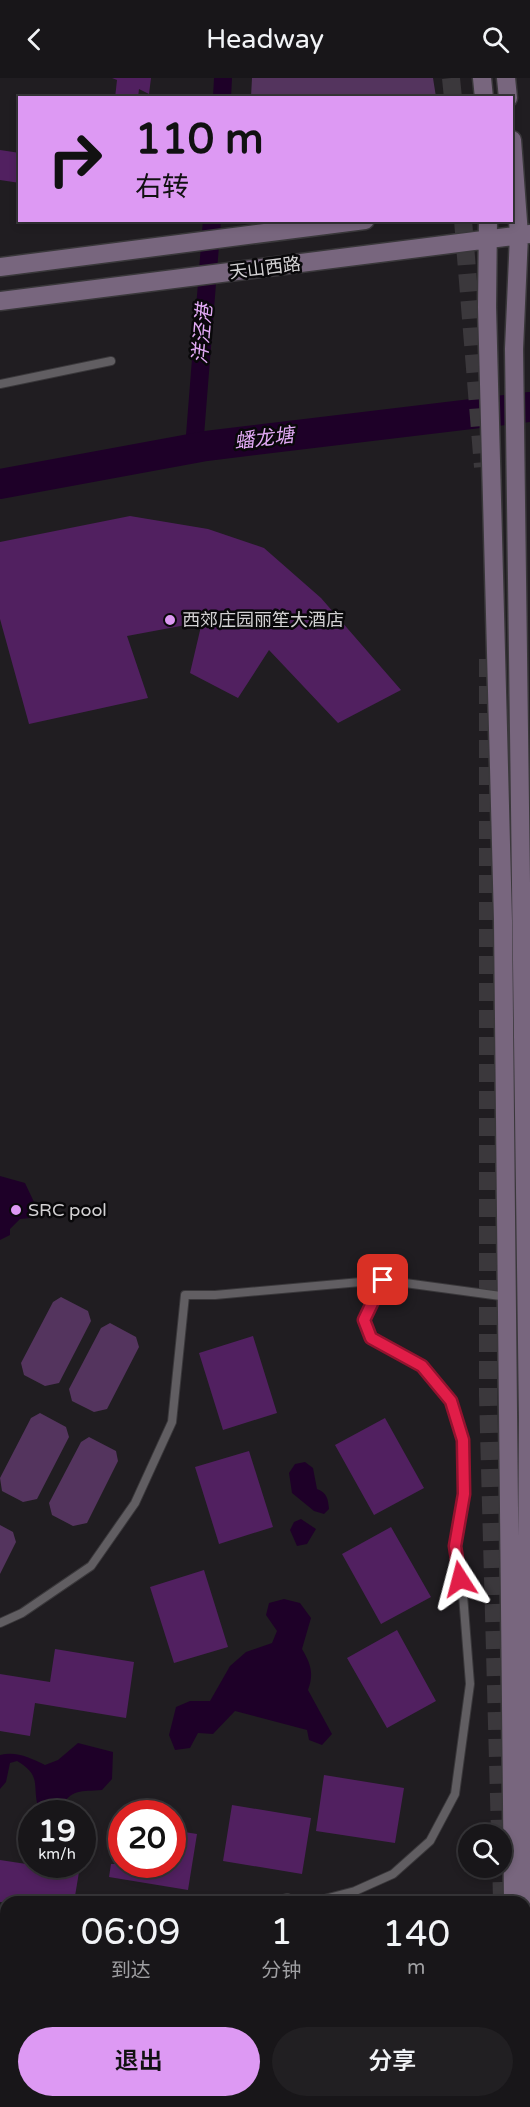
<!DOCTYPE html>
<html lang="zh">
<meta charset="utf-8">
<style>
:root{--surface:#181619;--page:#211f22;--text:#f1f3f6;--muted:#9f9fa2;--line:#363538;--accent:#dd99f3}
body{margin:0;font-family:"Varela Round","Noto Sans SC",sans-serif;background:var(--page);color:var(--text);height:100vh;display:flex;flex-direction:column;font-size:22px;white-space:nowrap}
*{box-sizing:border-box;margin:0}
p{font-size:20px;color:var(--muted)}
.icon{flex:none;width:33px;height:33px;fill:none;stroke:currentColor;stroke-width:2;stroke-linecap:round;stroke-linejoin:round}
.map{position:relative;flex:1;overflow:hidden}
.panel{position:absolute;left:0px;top:1818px;width:531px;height:212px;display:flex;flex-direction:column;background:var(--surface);border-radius:18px 18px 0 0;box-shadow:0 3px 9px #0003,0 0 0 2px var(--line)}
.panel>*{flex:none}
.guide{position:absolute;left:18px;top:18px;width:495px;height:126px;border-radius:0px;box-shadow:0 3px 9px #0003,0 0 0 2px var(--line);background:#dd99f3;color:#111;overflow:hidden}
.tools{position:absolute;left:458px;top:1746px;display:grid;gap:12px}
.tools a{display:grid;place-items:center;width:54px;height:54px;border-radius:50%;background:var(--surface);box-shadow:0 3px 9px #0003,0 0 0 2px var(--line);font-size:30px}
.speed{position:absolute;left:18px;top:1722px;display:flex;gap:12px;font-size:30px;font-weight:700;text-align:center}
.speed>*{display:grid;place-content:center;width:78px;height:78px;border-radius:50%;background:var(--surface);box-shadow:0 3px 9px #0003,0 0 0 2px var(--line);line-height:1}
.speed small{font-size:15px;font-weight:400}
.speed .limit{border:9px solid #d22;background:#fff;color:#111}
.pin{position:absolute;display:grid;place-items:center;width:51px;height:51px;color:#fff;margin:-26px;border-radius:12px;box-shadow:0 3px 9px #0006}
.me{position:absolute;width:66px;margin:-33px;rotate:351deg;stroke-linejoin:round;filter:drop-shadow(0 0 4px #0008)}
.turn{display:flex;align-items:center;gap:21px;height:126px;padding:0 18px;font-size:27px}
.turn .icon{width:78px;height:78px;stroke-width:2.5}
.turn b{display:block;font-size:42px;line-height:51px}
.eta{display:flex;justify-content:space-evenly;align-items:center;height:102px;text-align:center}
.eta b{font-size:36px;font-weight:600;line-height:42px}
.action{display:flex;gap:12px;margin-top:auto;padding:12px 18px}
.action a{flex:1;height:69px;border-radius:36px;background:var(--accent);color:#111;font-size:24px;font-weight:600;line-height:69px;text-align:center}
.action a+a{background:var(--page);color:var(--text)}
header{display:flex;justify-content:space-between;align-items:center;height:78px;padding:0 18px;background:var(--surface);font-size:27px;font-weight:600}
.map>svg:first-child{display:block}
.green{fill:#54345e}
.water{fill:#1e0028}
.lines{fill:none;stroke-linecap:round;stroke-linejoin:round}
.canal{stroke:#1e0028;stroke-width:18}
.river{stroke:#1e0028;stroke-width:30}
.building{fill:#512060}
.primary-tunnel{stroke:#3b383c;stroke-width:18;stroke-dasharray:18 9;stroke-linecap:butt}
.lane-casing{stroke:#3a383b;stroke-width:10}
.secondary-casing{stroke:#3a383b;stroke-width:21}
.lane{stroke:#615e62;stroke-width:8}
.secondary{stroke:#78667e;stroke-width:18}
.route-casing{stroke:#92132f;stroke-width:15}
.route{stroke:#e11d48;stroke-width:10}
.poi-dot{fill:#dd99f3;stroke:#09080a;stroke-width:2}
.labels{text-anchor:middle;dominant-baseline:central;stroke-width:5;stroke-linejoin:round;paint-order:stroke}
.street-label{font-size:18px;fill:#d3d1d3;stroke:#09080a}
.poi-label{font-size:18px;fill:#d3d1d3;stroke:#09080a;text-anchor:start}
.water-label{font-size:20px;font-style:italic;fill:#e2aaf5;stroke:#09080a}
</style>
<header><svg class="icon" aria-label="back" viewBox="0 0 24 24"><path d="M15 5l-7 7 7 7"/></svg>Headway<svg class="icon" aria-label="search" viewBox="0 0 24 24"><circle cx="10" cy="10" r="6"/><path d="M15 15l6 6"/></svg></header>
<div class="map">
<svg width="530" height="2029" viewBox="0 0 530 2029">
<rect width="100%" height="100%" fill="#201d21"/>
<path class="green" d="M252,0H433L436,19H251Z
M61,1219L88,1233L91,1243L59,1305L45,1308L24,1297L21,1285L53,1224Z
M110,1245L136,1259L139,1269L107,1331L94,1334L72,1323L69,1311L101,1250Z
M40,1335L66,1349L69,1359L37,1421L23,1424L2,1413L0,1400L31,1340Z
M89,1359L116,1373L118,1383L87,1445L73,1448L52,1437L49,1425L81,1364Z
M0,1447L13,1454L16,1464L0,1496Z"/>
<path class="water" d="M0,1098L25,1105L34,1124L31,1140L20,1141L10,1151V1157L0,1162Z
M305,1384L313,1390L317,1411C327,1415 328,1420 329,1431L324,1436L314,1433L292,1415L289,1395L295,1386Z
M301,1441L316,1451L307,1466L297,1468L290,1452L294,1444Z
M284,1521L300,1525L311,1540L302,1571C311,1586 314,1596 308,1612L332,1656L322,1667L309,1662L307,1652L235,1633L213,1656L198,1655L190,1670L175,1672L169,1657L176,1629L190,1623H210L230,1588L246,1574L272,1565L277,1553L266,1537L269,1525Z
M78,1665L113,1674L112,1701L102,1712C80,1714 73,1710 60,1730L38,1729C32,1706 42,1698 17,1683L10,1685L6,1704L0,1711V1677C17,1673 30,1680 45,1687L58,1682Z"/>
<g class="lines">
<path class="canal" d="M222,20L223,0
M194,370L212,142"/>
<path class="river" d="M0,406L206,368L530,329"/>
</g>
<path class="building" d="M112,0H151L149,16L139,11L138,20H115L117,2Z
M0,72L20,75V105L0,102Z
M130,438L208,451L264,470L321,520L401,612L338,645L269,572L238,620L190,595L202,544L127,558L148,620L29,646L0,541V464Z
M253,1258L277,1335L223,1352L199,1275Z
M385,1340L424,1410L374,1437L335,1367Z
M249,1373L273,1449L219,1466L195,1389Z
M391,1449L431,1519L381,1546L342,1476Z
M204,1492L228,1569L174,1585L150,1509Z
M397,1552L436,1623L387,1650L347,1580Z
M55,1571L134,1584L126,1640L35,1625L30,1658L0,1653V1596L50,1604Z
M324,1697L404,1710L395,1765L316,1753Z
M232,1727L311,1740L302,1796L223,1783Z
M172,1752L197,1756L188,1812L109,1799L111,1786H172Z
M0,1782L79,1794L74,1824H0Z"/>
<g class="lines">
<path class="primary-tunnel" d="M451,0L453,20
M463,142L483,389
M488,581V1317L500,1756
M501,1777L502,1824
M505,2024V2029"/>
<g class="lane-casing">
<path id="lane" d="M0,306L111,283
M0,1545L22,1535L91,1488L135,1425L172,1344L185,1217H215L383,1202L508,1219
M271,1824L287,1820L297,1824
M313,1824L355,1813L393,1796L430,1763L455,1716L470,1606L463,1517L455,1468L464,1416L463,1362L451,1323L422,1288L371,1260L364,1242L383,1202
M0,1889L6,1888"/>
</g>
<g class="secondary-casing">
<path id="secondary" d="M482,0L484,20
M506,0L508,20
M512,62L519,157L514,271L528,1340L525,1824
M488,142L487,229L503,843L513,1824
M0,189L365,142
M0,223L530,156
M525,1839L530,1926
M0,1964L6,1963
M516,2024V2029"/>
</g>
<use href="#lane" class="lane"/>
<use href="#secondary" class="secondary"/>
</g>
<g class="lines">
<g class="route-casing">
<path id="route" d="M383,1202L364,1242L371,1260L422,1288L451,1323L463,1362L464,1416L455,1468L460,1501"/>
</g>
<use href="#route" class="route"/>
</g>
<g class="poi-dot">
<circle cx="170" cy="542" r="6"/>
<circle cx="16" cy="1132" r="6"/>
</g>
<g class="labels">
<g class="street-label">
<text transform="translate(265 190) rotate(-7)">天山西路</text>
</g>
<g class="poi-label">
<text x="182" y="542">西郊庄园丽笙大酒店</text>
<text x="28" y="1132">SRC pool</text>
</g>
<g class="water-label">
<text transform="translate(203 256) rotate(-85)">洋泾港</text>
<text transform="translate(264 361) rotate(-7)">蟠龙塘</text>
</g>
</g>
</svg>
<div class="tools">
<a><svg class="icon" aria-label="search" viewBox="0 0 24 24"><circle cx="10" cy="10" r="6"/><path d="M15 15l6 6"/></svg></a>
</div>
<div class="speed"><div>19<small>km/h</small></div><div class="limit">20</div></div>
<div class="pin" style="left:383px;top:1202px;background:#d93025"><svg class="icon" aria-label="arrive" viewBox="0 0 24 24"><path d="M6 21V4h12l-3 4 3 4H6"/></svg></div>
<svg class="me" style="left:460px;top:1501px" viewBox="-20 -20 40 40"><path d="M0-17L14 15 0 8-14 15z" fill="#e11d48" stroke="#fff" stroke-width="4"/></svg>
<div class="guide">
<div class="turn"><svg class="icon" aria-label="right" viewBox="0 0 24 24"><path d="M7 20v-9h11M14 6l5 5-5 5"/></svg><div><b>110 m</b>右转</div></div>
</div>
<section class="panel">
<div class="eta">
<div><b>06:09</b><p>到达</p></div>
<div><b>1</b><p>分钟</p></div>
<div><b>140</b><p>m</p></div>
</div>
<div class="action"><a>退出</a><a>分享</a></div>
</section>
</div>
